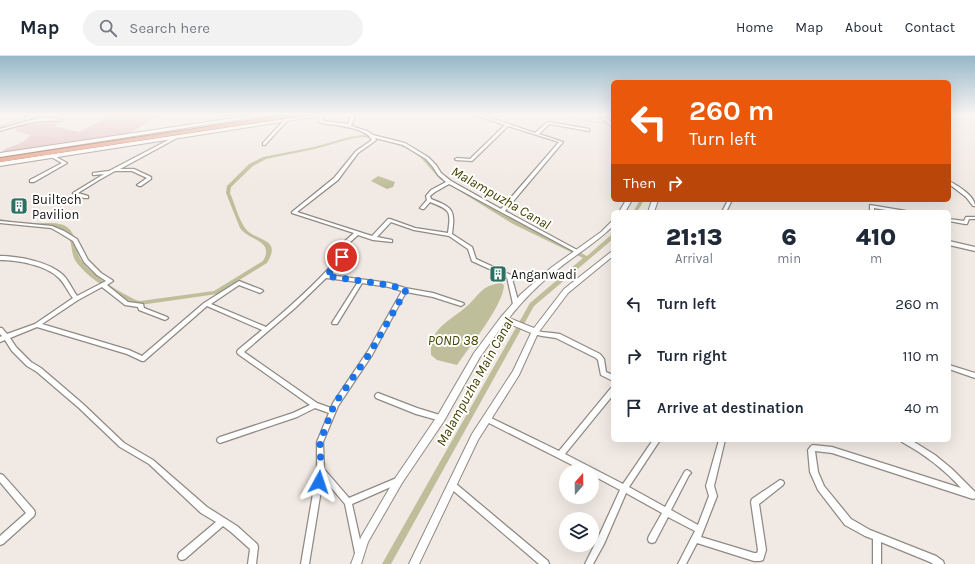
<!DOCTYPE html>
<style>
:root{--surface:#fff;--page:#f2f2f3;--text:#1f2937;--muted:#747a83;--line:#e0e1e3}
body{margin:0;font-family:Karla,sans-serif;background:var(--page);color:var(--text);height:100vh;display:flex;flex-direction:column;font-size:15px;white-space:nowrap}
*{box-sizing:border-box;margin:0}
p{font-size:13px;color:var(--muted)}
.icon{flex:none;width:22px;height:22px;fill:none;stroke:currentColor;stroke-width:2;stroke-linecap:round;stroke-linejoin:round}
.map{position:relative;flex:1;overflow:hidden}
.panel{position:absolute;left:611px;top:154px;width:340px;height:232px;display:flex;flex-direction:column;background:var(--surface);border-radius:6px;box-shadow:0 4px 16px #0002}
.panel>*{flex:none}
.top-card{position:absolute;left:611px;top:24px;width:340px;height:122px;border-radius:6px;box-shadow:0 4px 16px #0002;background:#ea580c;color:#fff;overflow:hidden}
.needle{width:26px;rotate:20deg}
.buttons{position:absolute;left:559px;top:408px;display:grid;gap:8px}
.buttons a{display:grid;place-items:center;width:40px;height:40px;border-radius:50%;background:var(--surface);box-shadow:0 4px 16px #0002;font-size:20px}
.pin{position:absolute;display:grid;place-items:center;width:34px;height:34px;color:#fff;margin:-17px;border:2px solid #fff;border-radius:50%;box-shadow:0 1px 4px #0007}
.me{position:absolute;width:44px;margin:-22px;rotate:5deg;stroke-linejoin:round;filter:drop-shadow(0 0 3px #0008)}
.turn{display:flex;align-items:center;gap:14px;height:84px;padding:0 12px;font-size:18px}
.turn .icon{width:52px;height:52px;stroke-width:2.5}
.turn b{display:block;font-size:28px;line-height:34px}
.then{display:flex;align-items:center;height:38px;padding:0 12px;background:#0003;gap:8px;font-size:15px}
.eta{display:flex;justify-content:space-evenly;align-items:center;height:68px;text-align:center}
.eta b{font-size:24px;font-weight:800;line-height:28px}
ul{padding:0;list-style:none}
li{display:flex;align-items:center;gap:12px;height:52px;padding:0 12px}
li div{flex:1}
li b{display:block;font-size:15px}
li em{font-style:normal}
header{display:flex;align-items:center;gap:24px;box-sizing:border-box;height:56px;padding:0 20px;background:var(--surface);border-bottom:1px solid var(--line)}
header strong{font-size:19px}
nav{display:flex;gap:22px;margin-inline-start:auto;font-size:14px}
.search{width:280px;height:36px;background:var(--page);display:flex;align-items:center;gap:10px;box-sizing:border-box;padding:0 14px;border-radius:22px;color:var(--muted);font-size:15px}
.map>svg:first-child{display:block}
.green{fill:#e1bdbd}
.water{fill:#bebf9a}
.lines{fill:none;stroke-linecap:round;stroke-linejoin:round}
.stream{stroke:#bebf9a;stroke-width:1}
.canal{fill:#bebf9a;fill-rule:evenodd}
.minor-casing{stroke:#908a84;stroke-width:2.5}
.tertiary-casing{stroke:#908a84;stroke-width:2}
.trunk-casing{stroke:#985840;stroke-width:2}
.minor{fill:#fff;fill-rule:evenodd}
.tertiary{fill:#fff;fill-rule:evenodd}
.trunk{fill:#e4967a;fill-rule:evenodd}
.route{stroke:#1a73e8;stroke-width:7;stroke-dasharray:0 12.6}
.labels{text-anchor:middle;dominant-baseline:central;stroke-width:4;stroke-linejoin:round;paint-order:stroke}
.poi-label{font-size:13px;fill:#171512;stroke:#fff;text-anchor:start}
.water-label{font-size:14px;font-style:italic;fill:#444300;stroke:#fff}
</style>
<header>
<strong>Map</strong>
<div class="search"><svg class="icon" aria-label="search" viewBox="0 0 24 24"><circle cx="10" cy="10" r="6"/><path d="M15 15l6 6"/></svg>Search here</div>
<nav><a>Home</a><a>Map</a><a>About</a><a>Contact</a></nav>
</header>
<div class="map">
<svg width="975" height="508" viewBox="0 0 975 508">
<rect width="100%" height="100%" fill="#f1e9e3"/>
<path class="green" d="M114,58H161L130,77L1,97L5,93L23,86L31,79L15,75L17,71L38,65H57L56,71L79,76Z"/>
<path class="water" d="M378,120L395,126L393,131L387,133L371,125Z
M501,227L504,229C503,250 470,290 457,309L437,304L431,299C429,272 449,266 466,251C479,240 481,229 501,227Z"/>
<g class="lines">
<path class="stream" d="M553,58L595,66H605
M610,65L613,64
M0,71L31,58"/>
<path class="canal" d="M606,58H611L613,60V63Z
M362,79L376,81L378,82L376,83L362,81L350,83L315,93L266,103L253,110L231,131L230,137C235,148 238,162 245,172C255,186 283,181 267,207L217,238L140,249C121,243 86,222 75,204C70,195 73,180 63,174C55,168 43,171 33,171C22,170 11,168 0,167V163C11,165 22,167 34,167C45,168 57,165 67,171C78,179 74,194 81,204C91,219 119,236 136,244L140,245L214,235L263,205C275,184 249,185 240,172L226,137L227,130L249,108L263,101L314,91L349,81Z
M393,85H397L404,88L421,97L430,105L445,122V124H441L421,102L410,94L393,87Z
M458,132H462L517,166L587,200L611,179L613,178V183L534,250L391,508H382L530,247L583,202L513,168L458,134Z
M640,144H644L637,156H633Z"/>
<g class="minor-casing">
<path id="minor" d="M32,58H37L27,64H25V62Z
M352,58H356L351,70L367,75L373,79L405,87L428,101L436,109L441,117L451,125L501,153L559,86L508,70L472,105L456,104L455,103L457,102L470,103L505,69L472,58H479L535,77L546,67L550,66L589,73V75H588L550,68L548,69L539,78L563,86L505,155L579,195V196H575L449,128L435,136L430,140L431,143C454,152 455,154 452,178L472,191L476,203L511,219L519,248L518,249L516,250L513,248L507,221L472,205L468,193L449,180L414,174L391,166L377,181L392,184V186L373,184L358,179L339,196L344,201L329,219L389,227L405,232L433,237L463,247L464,248L461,250L433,241L406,236L372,299L338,350L323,386L324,413L349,442L399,421L402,422L403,424L402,426L352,448L363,497L362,500L359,501L356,500L355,497L345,448L323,422L309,508H301L317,414V386L329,357L315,352L297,361L220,387L218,386L217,384L218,382L220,381L293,357L310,349L238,298L237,296L238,294L262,274L207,250L144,305H142L127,298L37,271L10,282L16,291L31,306L41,312L83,348L124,387L153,404L207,451L237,470L257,488L258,491L256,508H248L250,493L231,476L223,470L185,503L182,504L179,503L178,500L179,497L216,466L201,457L149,408L120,391L79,352L37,316L27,310L12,295L5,284L0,286V281L2,280L0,278V272H2L7,278L35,268L73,242C68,236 65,228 59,222C46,209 17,204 0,204V200C18,200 50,206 63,219C69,225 72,233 77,240L106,225L97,219L84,206L73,185L60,177L51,172L0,167V165L52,170L64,175L77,183L88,204L101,217L112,224L113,225L107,229L128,246L143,248L144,252L167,261L168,262L167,263L165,264L139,254L138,251L125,249L102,231L78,244L42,268L129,294L142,300L204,247L239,225L262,234L263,235L260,237L239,229L211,248L266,271C292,249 317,227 339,201L334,196V195L354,177L292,157V156L334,122L356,95L372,84C366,71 334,69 321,67L319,66V60L321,59L323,60V65L348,68ZM375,82L403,89L426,103L433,111L438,119L446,126L431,134L426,140L427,144L420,152L422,153H424L430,146C451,154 451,155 448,177L415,172L390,163H388L372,180L297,156L338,124L358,97L375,85L376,84ZM326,222L358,226L332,267L333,268H337L362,227L389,231L402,235L368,295L333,347L331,352L317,347L244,296L295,252Z
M40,62H53L62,64L60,65C39,63 20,69 0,75V73L20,67Z
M284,64L287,65L265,89H263V87Z
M174,81L177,82L120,113H134L151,121V123L141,130H139L137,129L147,122L132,115H115L99,124L78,137L88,140V142H84L73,137L104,118L94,119H93V117L109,115Z
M51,99H53L67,107L34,126H30V124L62,107L51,101Z
M949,125C957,129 975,140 975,150H973L966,141L949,128Z
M728,144H732L726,156H722Z
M870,149L906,155L908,156H898L874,152V156H870Z
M966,161H975V163H969L967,168H965L949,165V163L964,165Z
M949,185L975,191V195L949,189Z
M533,274H535L542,276L552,277L560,278L600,298L604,303L606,316L613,319V325L601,319L598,304L596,302L556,282L542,280L533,278L532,276Z
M949,309L975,317V322L949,313Z
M613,331V339L565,398L623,428L653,384H660L629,431L665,451L685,415L687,414L689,415L691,417L689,419L671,454L698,469L709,440L706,430L719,384H725L714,430L717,440L701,481L754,497H757L758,494L751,446L752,443L780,424L783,425L784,427L783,429L759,448L766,494L763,504L760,505H754L697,487L686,508H678L695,475L668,461L655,486L652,487L649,486L648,483L649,480L662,457L626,437L604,488L593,508H585L598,482L620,434L592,419V415H584L485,365L484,363L485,361L487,360L489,361L559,395L611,332Z
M378,337L417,352L443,360L444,362L443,364L441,365L416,358L376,342L375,340L376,338Z
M901,384H911L935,399L952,413L975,436V442L973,443L832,397L815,395L818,416L824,430L851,463L870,474L936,500L943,505L944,508H933L930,506L881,486V508H873V483L865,480L845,469L818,434L810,416L808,394L811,390L813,389L832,391L961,432C944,413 924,398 902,386Z
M0,418L3,419L34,454L35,457L34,460L3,488L0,489V480L26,457L0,426Z
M452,426L455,427L548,505L549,508H539L449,431L448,429L449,427Z"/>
</g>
<g class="tertiary-casing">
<path id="tertiary" d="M261,58H275L0,101V97Z
M318,58H332L0,110V106Z
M597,58H602L613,68V72Z
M626,144H632L625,156H619Z
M652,144H658L654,156H648Z
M613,165V170C596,187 575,199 557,214C539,228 523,244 509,262L534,272L564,233L611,196L613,195V200L568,237L538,277L519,319L478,384L419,508H409L472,378L513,315L531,277L505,266L480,301L444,365L402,427L368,486L361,508H351L361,481L396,421L438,359L474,297L501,261L521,238L552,211L601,176L611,166Z"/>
</g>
<g class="trunk-casing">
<path id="trunk" d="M294,58H312L0,106V102Z"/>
</g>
<use href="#minor" class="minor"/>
<use href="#tertiary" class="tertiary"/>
<use href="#trunk" class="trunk"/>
</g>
<linearGradient id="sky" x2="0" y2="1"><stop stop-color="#97b8c9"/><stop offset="0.45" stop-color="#f9f5f2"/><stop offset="1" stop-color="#f9f5f2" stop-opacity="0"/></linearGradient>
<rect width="975" height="130" fill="url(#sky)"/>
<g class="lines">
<path class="route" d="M319,426L321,414L320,386L334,349L370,297L406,234L389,229L326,220L342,201"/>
</g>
<defs>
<g id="building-square" transform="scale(0.9)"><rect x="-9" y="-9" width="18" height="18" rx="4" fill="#2c7062" stroke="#fff"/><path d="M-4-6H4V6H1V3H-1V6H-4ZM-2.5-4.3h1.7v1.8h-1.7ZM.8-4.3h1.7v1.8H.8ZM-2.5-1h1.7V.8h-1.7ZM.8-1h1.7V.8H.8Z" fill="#fff"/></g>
</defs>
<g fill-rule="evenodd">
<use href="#building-square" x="19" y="150"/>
<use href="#building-square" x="498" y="218"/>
</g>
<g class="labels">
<g class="poi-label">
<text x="32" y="143">Builtech<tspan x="32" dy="15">Pavilion</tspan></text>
<text x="511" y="218">Anganwadi</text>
</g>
<g class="water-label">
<text transform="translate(501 142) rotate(30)">Malampuzha Canal</text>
<text x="453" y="284">POND 38</text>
<text transform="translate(475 326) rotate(-61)">Malampuzha Main Canal</text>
</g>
</g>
</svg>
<div class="buttons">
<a><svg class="needle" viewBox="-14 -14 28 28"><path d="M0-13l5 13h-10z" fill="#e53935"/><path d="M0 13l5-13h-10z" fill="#747a83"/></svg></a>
<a><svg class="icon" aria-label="layers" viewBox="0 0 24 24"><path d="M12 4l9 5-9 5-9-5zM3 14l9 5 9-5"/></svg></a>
</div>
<div class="pin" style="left:342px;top:201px;background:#d93025"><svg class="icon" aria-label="arrive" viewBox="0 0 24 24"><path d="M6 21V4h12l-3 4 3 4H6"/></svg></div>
<svg class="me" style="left:319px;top:426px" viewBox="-20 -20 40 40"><path d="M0-17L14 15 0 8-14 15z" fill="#1a73e8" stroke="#fff" stroke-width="4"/></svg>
<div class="top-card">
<div class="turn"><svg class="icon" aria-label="left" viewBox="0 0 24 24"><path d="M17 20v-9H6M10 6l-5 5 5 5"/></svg><div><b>260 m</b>Turn left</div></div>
<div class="then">Then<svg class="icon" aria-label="right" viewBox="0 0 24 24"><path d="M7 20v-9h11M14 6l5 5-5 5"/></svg></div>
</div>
<section class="panel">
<div class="eta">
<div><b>21:13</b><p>Arrival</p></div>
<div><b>6</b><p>min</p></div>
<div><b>410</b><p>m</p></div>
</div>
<ul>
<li><svg class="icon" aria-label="left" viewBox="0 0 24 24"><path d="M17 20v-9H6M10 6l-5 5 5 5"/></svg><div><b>Turn left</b></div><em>260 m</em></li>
<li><svg class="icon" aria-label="right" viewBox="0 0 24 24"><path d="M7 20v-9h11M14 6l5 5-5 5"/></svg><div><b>Turn right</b></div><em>110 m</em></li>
<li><svg class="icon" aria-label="arrive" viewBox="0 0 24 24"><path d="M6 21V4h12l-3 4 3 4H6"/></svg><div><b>Arrive at destination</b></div><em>40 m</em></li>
</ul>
</section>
</div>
